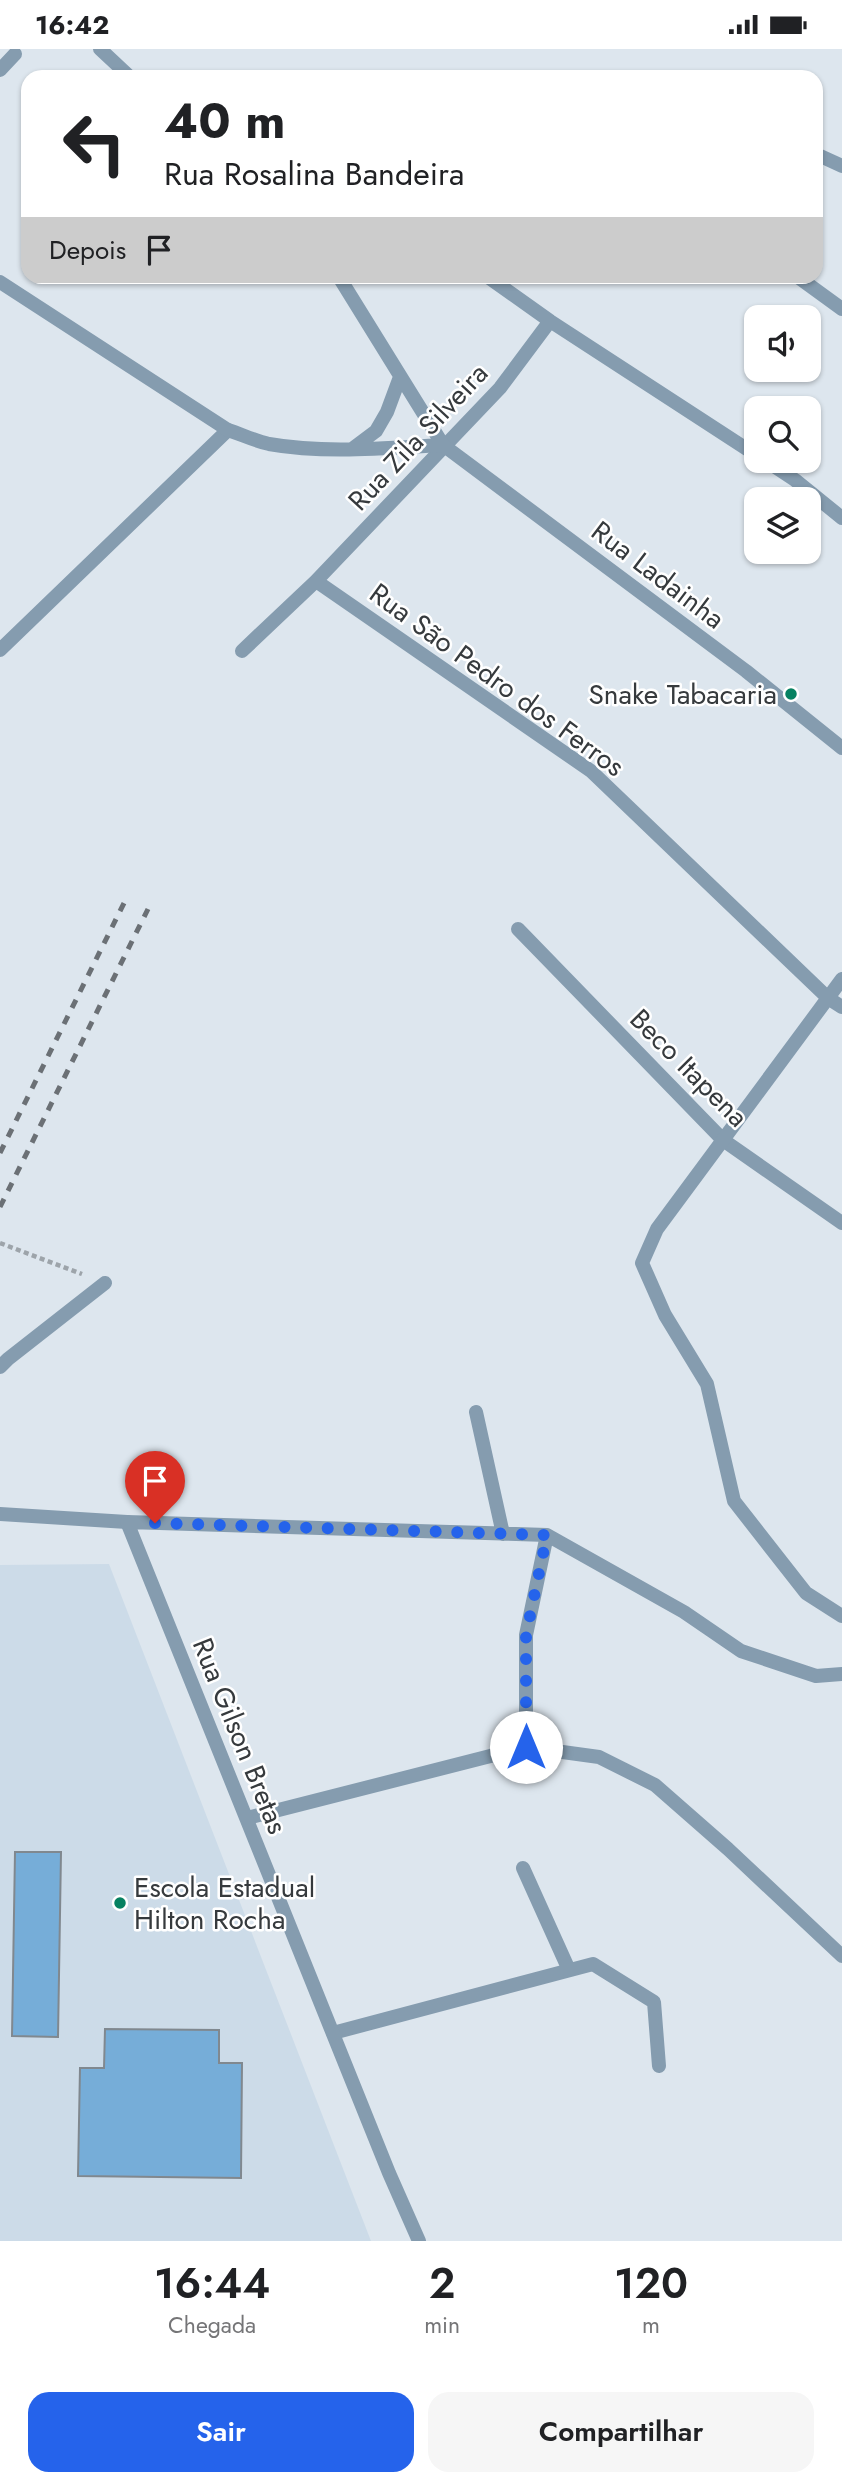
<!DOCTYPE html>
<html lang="pt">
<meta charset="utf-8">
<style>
:root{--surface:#fff;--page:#f6f6f6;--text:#202124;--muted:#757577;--accent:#2563eb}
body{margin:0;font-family:Jost,sans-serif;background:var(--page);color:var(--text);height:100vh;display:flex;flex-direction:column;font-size:26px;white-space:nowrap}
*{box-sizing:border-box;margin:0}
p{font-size:23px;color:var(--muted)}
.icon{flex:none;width:38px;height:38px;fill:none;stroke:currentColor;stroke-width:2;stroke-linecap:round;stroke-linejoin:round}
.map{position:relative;height:2192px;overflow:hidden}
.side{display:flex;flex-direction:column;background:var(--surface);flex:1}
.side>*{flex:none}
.banner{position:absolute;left:21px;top:21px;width:802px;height:214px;border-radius:21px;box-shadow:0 2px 5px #0004;background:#fff;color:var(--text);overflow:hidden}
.fabs{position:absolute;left:744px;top:256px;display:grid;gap:14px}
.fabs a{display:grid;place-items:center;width:77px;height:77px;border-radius:14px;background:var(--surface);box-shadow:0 2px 5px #0004;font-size:35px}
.pin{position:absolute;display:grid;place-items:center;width:60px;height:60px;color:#fff;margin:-72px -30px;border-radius:50% 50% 50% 0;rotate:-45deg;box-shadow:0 0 7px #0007}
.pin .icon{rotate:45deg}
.me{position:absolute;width:77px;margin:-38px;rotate:0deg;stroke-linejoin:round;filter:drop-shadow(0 0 5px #0008)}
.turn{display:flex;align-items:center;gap:24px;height:147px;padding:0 28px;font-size:32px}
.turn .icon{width:91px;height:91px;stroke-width:2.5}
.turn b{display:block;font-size:49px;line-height:60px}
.then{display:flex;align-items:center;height:66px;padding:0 28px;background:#0003;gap:14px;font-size:26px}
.eta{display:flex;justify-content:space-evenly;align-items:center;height:119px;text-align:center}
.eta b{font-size:42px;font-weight:600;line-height:49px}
.action{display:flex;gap:14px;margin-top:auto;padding:14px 28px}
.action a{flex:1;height:80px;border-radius:21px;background:var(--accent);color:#fff;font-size:28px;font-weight:600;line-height:80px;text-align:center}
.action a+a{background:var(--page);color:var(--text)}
.status{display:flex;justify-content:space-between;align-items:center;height:49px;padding:0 35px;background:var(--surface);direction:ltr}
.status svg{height:19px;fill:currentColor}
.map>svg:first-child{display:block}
.built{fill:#ccdbe8}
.building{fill:#76add8;stroke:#80888f;stroke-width:2}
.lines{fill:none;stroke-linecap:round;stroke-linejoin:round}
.path{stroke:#9da4aa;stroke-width:4.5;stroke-dasharray:5 3.5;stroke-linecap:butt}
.service{stroke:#859caf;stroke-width:14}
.minor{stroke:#859caf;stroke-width:14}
.tertiary{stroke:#859caf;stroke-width:14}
.rail{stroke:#6b7075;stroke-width:5;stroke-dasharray:9 9;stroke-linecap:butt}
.route{stroke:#2563eb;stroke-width:12;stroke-dasharray:0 21.6}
.poi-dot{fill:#068161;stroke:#fff;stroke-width:2.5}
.labels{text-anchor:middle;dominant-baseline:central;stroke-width:5;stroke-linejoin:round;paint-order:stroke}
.street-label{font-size:28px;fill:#363a3d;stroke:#fff}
.poi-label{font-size:28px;fill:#363a3d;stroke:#fff;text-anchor:end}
</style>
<div class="status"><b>16:42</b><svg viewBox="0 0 49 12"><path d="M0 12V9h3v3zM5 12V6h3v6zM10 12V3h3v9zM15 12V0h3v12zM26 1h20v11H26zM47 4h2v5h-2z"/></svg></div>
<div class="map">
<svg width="842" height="2192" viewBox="0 0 842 2192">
<rect width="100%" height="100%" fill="#dde6ee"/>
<path class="built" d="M109,1515L371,2192H0V1516Z"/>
<path class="building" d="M15,1803H61L58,1988L12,1987Z
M105,1980L219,1981V2014H242L241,2129L78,2127L80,2019H104Z"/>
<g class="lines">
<path class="path" d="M0,1194L82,1225"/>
<path class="service" d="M0,21L15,5
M518,880L723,1091L842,1174
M0,1318L8,1310L105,1234
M0,1465L127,1473
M247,1769L526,1698
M523,1819L569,1921
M333,1984L593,1915L654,1953L659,2017"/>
<path class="minor" d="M816,105L842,117
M488,228L550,272L756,406
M798,228L842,260
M765,411L795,431L842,469
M316,532L500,339L550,272
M0,601L228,381
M242,602L316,532L591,722L828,949L842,958
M842,930L657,1180L642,1214L665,1266L707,1335L734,1452L806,1544L842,1567
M476,1363L503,1485
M547,1486L526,1586V1698L599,1708L655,1736L728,1800L842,1907
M419,2192L389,2124L127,1473L547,1486L684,1563L741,1602L816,1627L842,1625"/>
<path class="tertiary" d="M100,0L130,28
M339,228L443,396L746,622L842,699
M0,233L228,381C241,385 255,392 269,395C325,405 386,399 443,396
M352,400L376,382L387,363L400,328"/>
<path class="rail" d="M0,1104L127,848
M0,1158L148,860"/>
</g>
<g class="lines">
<path class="route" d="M155,1474L547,1486L526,1586V1698"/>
</g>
<g class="poi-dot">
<circle cx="791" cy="645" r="7"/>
<circle cx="120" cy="1854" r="7"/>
</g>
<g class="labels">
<g class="street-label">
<text transform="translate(418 388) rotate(-47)">Rua Zila Silveira</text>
<text transform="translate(658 526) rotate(37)">Rua Ladainha</text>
<text transform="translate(497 631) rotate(36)">Rua São Pedro dos Ferros</text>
<text transform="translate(689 1019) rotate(45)">Beco Itapena</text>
<text transform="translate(240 1687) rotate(68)">Rua Gilson Bretas</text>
</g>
<g class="poi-label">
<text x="777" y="645">Snake Tabacaria</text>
<text x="134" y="1838" text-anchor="start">Escola Estadual<tspan x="134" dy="32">Hilton Rocha</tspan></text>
</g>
</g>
</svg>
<div class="fabs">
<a><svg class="icon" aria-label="sound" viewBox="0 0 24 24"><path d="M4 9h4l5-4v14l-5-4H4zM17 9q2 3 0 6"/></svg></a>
<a><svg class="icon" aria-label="search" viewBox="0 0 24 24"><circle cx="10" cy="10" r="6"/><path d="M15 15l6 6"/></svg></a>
<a><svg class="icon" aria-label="layers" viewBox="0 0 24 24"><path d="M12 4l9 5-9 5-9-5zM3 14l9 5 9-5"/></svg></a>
</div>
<div class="pin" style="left:155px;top:1474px;background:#d93025"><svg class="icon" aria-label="arrive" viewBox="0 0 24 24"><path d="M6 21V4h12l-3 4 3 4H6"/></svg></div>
<svg class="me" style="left:526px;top:1698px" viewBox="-20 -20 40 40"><circle r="19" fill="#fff"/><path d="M0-13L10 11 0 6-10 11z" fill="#2563eb"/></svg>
<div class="banner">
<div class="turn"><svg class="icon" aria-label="left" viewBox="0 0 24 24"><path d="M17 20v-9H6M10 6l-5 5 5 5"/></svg><div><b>40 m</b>Rua Rosalina Bandeira</div></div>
<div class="then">Depois<svg class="icon" aria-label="arrive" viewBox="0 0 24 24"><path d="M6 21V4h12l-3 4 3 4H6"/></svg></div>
</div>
</div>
<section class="side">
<div class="eta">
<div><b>16:44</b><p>Chegada</p></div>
<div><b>2</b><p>min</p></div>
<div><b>120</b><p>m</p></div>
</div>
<div class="action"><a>Sair</a><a>Compartilhar</a></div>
</section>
